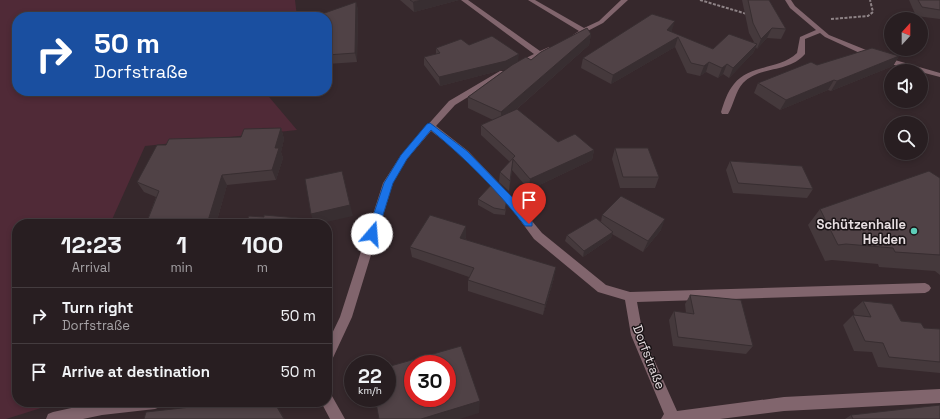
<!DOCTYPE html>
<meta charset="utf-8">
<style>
:root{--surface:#281e21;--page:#30272a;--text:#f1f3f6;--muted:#a5a2a5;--line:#443c3f}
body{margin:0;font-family:"Space Grotesk",sans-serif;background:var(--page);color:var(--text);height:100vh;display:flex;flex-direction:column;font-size:15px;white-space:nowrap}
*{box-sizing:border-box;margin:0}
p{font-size:13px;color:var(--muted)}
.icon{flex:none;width:22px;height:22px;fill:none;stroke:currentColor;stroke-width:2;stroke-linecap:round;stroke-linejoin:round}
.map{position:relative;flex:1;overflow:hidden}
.sheet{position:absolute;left:12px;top:219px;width:320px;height:188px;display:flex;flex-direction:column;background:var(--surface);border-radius:16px;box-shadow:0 2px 6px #0003,0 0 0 1px var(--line)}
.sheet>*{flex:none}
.banner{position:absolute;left:12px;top:12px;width:320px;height:84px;border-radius:16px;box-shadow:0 2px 6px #0003,0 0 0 1px var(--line);background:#1a4fa0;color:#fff;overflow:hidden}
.needle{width:26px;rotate:21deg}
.controls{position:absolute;left:884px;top:12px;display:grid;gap:8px}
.controls a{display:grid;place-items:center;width:44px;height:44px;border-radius:50%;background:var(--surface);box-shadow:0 2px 6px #0003,0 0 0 1px var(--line);font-size:20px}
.speed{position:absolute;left:344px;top:355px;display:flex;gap:8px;font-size:20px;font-weight:700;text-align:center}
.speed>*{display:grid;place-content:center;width:52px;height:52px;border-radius:50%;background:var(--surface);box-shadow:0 2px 6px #0003,0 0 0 1px var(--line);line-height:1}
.speed small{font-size:10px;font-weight:400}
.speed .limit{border:6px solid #d22;background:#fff;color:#111}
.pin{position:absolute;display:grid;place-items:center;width:34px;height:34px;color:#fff;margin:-41px -17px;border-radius:50% 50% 50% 0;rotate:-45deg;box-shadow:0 0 4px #0007}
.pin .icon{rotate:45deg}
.me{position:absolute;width:44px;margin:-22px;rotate:18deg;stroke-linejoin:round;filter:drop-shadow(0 0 3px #0008)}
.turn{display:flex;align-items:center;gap:14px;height:84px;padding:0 16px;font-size:18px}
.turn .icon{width:52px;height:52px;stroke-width:2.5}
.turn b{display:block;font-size:28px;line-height:34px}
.eta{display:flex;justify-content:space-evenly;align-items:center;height:68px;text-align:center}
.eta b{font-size:24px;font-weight:800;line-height:28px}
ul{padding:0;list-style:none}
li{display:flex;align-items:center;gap:12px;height:56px;padding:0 16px;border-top:1px solid var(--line)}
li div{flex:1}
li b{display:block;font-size:15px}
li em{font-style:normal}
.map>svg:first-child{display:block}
.green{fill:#502a37}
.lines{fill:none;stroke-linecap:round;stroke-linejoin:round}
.path{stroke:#8e8386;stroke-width:2;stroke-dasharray:3 1.5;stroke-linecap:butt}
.minor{fill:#81656d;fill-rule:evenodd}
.wall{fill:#45393c}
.shaded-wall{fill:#382e31}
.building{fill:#504246;stroke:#382e31;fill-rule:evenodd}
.route{fill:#1a73e8;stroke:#114b97}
.poi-dot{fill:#5dceb9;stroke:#191315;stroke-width:1.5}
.labels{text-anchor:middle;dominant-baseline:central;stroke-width:3;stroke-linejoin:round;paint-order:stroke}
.poi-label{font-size:13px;font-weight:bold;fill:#e6dde0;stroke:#191315;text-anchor:end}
.street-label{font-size:13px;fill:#e6dde0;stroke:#191315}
</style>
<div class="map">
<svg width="940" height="419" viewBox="0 0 940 419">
<rect width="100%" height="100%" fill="#36282c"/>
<path class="green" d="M0,0H295L297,17H17V91H264L297,130L145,146L110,224H17V402H43L41,408L6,419H0Z"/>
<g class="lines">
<path class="path" d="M700,0L747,14
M831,19L868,16L873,12L870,0"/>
<path class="minor" d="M461,0H468L540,51L549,47L553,49L520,68H514V64L534,54Z
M528,0H535L584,28L599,21L621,0H628L603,23L576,37L573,35L579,31Z
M785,0H791L795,6L829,35L881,56L940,73V77L875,60L825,37L820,33L805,39V54C789,73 759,66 743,83C735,92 734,104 728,114H722L721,112C724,103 727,92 734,84C750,64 779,70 797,53L800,37L816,30L790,8Z
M500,71H503L507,73L455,105L436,126L468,151L512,197L542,233L606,285L630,292L925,283L929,285L931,288L929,291L925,293L637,302L643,335L677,411L784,397L940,389V403L784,411L720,419H661L664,414L631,335L625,300L598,292L534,239L506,201L462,155L431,131L407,159L393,183L352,317L331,362L327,364V344L340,317L383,183L401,155L449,101Z
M327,394L332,396L345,419H330L321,402H327Z
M99,402H162L160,407L155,409L102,415L83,419H46L48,414L53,412Z"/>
</g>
<path class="wall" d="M400,0H459L414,12Z
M742,0H769L786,29L781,39L767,38L757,49L756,47L753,53L729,78L723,74L718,78L706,72L700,76L687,73L675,47L611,84L581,68L583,58L672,30L671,32L713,49L754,42L749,33Z
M909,0H940V19L916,16Z
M356,2L358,10L357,62L327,64V17Z
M591,34L589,45L516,110L558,142L594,150L592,160L529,190L512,170L509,191L499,182L500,172L510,162L481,135V125L493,120L468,108V97L509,67L506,69L440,86L424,65V57L436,54V48L469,45L518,62L531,60Z
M899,56L893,66L831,91L828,90L780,110L754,93L758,83Z
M281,128L284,139L281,152L283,158L276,180L227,185L216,224H146L156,197L144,192L137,182L166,145L241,137Z
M615,148L659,177L655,188H620L612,159Z
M730,161L813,189L807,198L733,193L726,170Z
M940,178V275L935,271L879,267L878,264L832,260L825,261L808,225L820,209Z
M478,199H507L505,215L494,214L478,205Z
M602,215L661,230L643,252L612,234L611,238L583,257L565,241L567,235L601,222Z
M466,226V237L465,239L554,278L543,315L468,291V280L469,277L412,257L410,247Z
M690,295L753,346L746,354L673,346L669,320L674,311L686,313L685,304Z
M863,301L901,321L924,328L940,329V373L878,367L872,352L854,351L843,325L853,315L855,316L853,310Z
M851,415L940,419H845Z"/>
<path class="shaded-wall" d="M422,0H459L414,12L413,2Z
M356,2L358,10L357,62L355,53Z
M675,21L672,30L665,40L667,30Z
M772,28L767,38L757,49L761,39Z
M591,34L589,45L501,123V112Z
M678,37L675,47L611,84L613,75Z
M757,44L753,53L729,78L733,68Z
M519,54L518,62L506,69L440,86L439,77Z
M899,56L893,66L831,91L837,81Z
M709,62L706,72L700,76L704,66Z
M727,64L723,74L718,78L722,68Z
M834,80L828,90L780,110L786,100Z
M281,128L284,139L281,152L283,158L276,180L272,170L275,148Z
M594,150L592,160L529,190L530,179Z
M513,159L512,170L509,191L510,181Z
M342,171L353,216L322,223V224H314L311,214Z
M222,175L227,185L216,224H207Z
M665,219L661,230L643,252L648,241Z
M466,226V237L460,249V238Z
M613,232L611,238L583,257L584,251Z
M556,267L554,278L543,315L545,305Z
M329,300L332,310L327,329V305Z
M480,401L479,413L460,419H421Z
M274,402L280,410L285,419H284Z"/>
<path class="building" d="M410,0H422L413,2Z
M748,0H769L786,29L772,28L761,39L753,23Z
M918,0H940V10L922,7Z
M356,2L355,53L327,55V17H315L316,16Z
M652,14L675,21L667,30L713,49L729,34L757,44L733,68L727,64L722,68L709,62L704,66L691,63L678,37L613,75L583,58Z
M587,28L591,34L501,112L468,97L512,65L526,57L531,60L541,52Z
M492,36L519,54L506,61L439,77L424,57L440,53L436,48L461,39L469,45Z
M872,48L899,56L837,81L834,80L786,100L758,83L811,62L817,65Z
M517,109L558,142L575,134L594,150L530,179L513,159L510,181L500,172L515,156L481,125Z
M281,128L275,148H279L272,170L222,175L207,224H146L159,191L137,182L157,145H166L169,139L241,137L244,129Z
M615,148H648L659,177H623Z
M730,161L802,166L813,189L738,183Z
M342,171L350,205L311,214L305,179Z
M929,171L940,178V255L895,252L893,248L846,244L838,245L820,209Z
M493,183L507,199L505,210L494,208L478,199Z
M621,196L665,219L648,241L602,215Z
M264,215L321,220L319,224H245L249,216L264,217Z
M430,215L466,226L460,238L556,267L545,305L468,280L474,268L410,247Z
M596,218L613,232L584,251L567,235Z
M690,295L741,300L753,346L678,337L674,311L694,314Z
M863,301L892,304L901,321L921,323L924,328L940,329V362L889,357L883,343L865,341L853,315L871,317Z
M461,346L480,401L421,419H379L375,398H387V367ZM413,364H447V398H413Z
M236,402H274L284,419H144L146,412Z
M940,405V419H853L851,415Z"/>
<path class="route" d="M430,123L467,151L512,197L532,222V226H525C497,190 466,159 431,130L407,159L393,183L377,234L372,238L369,237L367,234L384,183L401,155L427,124Z"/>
<circle class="poi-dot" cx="914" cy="231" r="4"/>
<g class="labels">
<g class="poi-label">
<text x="906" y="224">Schützenhalle<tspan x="906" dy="15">Helden</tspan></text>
</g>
<g class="street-label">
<text transform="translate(649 357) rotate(69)">Dorfstraße</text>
</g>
</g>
</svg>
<div class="controls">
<a><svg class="needle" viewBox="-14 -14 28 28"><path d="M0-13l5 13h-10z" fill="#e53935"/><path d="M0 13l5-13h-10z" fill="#a5a2a5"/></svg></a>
<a><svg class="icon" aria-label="sound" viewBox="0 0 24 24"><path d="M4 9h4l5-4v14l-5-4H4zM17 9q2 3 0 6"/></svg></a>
<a><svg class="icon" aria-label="search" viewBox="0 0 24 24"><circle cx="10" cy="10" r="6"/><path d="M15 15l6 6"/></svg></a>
</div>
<div class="speed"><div>22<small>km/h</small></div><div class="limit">30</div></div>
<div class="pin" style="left:529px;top:224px;background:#d93025"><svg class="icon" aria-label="arrive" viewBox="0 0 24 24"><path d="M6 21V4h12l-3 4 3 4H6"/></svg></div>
<svg class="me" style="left:372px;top:234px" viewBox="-20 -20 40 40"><circle r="19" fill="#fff"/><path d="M0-13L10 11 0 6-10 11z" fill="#1a73e8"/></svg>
<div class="banner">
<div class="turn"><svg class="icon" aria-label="right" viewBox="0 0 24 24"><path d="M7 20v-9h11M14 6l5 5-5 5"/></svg><div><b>50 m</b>Dorfstraße</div></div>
</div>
<section class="sheet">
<div class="eta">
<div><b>12:23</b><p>Arrival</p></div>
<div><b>1</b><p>min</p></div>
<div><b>100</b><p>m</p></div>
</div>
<ul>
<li><svg class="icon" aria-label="right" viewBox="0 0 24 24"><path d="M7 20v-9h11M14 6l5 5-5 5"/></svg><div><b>Turn right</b><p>Dorfstraße</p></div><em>50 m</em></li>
<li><svg class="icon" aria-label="arrive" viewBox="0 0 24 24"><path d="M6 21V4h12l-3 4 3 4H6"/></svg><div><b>Arrive at destination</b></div><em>50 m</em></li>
</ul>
</section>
</div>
